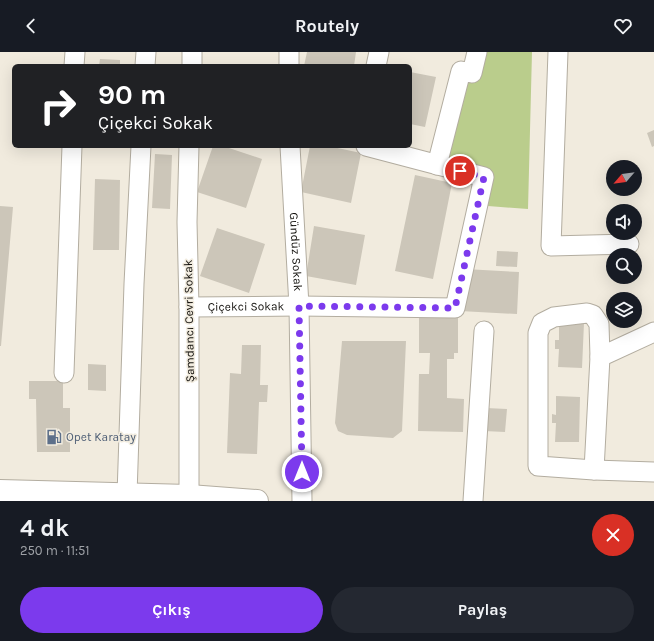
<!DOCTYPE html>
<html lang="tr">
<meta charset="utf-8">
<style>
:root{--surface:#171b24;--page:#242831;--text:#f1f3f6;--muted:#9ea1a6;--accent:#7c3aed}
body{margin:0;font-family:Karla,sans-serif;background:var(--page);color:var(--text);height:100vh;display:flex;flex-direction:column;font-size:15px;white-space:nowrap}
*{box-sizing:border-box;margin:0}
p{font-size:13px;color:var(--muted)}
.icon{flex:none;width:22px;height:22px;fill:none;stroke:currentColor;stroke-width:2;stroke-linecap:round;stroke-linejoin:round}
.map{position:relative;height:449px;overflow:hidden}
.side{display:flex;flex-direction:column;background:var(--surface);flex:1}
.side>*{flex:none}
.top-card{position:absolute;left:12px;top:12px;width:400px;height:84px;border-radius:6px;box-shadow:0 4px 16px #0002;background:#202124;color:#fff;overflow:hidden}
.needle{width:26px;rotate:242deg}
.tools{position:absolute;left:606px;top:108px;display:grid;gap:8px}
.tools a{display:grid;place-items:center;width:36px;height:36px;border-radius:50%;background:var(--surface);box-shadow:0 4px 16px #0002;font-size:20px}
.pin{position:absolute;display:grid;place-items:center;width:34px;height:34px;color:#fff;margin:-17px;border:2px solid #fff;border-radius:50%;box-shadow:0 1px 4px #0007}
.me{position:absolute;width:44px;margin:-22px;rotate:0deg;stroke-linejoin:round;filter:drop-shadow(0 0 3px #0008)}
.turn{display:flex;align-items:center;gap:14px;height:84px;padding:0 20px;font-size:18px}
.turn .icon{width:52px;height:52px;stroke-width:2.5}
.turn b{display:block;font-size:28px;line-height:34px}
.round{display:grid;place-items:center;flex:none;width:42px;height:42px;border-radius:21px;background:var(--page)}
.overview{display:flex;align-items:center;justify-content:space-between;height:68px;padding:0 20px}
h1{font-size:24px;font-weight:700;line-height:30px}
.primary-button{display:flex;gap:8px;margin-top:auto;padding:8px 20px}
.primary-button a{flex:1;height:46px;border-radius:24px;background:var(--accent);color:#fff;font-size:16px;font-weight:700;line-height:46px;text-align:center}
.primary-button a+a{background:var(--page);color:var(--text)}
header{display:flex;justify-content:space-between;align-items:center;height:52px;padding:0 20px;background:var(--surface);font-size:18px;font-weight:700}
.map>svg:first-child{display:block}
.green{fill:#bacd8c}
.building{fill:#ccc6b9}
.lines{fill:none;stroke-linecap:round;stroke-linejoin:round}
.minor-casing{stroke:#b3ada0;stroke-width:21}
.major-casing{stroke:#b3ada0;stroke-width:24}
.minor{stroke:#fff;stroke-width:19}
.major{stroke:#fff;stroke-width:22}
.route{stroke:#7c3aed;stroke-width:7;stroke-dasharray:0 12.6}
.labels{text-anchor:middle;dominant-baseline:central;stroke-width:3;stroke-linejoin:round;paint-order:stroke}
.street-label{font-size:12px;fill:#13110d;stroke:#f1ebde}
.service-label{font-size:12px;fill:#4e5e75;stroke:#f1ebde;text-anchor:start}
</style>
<header><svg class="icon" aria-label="back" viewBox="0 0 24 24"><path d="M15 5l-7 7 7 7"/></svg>Routely<svg class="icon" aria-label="heart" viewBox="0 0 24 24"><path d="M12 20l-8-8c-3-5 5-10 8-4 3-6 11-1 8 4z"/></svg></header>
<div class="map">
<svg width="654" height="449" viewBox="0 0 654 449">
<rect width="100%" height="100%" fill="#f1ebde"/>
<path class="green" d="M485,0H532L528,157L488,154L490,127L443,113L462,27Z"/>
<path class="building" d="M307,0H356L354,14H304Z
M100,7L120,8V14H99Z
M410,20L436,25L425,75L410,72Z
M654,78V94L652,95L647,81Z
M213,94H223L262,107L246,156L197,140Z
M310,94H328L361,101L351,151L301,140Z
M155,102L172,103L170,157L152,156Z
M415,123L452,131L433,227L395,219Z
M95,127L120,128L119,198H93Z
M0,154L13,155L1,294H0Z
M314,174L365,183L356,233L306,224Z
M217,176L265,192L249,241L200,224Z
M497,199L518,200L517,215L496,214Z
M465,217L519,220L517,262L460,259Z
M419,258H458V301H454V307H447V346L464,347L463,380L418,379L419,322H429L430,301H419Z
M559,270L584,271L582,316L558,315L559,297H555V288H559Z
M342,289H406L402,379L393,386L347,383L338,379L335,371Z
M242,293H261L260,333H268L267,350H259L257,402L227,401L230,321L241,322Z
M88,312L106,313V339L88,338Z
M29,329H63V356H70V400H37L36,347H29Z
M556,344L580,345L579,390H555L556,371H552V362L556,363Z
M486,356L507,357L505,380L484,379Z"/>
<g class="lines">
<g class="minor-casing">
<g id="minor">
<path d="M558,0L551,194L629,192"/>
<path d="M74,14L75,0"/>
<path d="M145,14L146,0"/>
<path d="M192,14V0"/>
<path d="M289,14V0"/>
<path d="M376,14L379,0"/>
<path id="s1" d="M290,94L299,254L302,449"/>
<path d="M437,113L461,19L472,21L477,0"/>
<path id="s2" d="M189,255L299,254L455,256L484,125L366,94"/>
<path d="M600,305L599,272L593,263L587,261L554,265L542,271L538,281V414L594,418L654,420"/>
<path d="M64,321L72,94"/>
<path d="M594,418L600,305L654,280"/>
<path d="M127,443L134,232L141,94"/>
<path d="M189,444V255L187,170L189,94"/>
<path d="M473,449L484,279"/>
</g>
</g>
<g class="major-casing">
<path id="major" d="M0,439L189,444L257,449"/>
</g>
<use href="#minor" class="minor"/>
<use href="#major" class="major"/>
</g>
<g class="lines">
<path class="route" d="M302,420L299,254L455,256L484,125L460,119"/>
</g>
<defs>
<g id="fuel-bare" transform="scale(1.2)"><path d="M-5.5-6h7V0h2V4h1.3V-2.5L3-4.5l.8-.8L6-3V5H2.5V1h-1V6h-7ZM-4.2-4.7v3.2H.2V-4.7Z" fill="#5c6f8a" stroke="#f1ebde" stroke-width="2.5" paint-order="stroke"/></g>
</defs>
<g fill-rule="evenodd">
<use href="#fuel-bare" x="54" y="385"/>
</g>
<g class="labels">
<g class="street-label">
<text stroke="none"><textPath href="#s1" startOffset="106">Gündüz Sokak</textPath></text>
<text stroke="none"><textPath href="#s2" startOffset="57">Çiçekci Sokak</textPath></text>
<text transform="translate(189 269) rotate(-91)">Şamdancı Cevri Sokak</text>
</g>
<g class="service-label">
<text x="66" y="385">Opet Karatay</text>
</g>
</g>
</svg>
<div class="tools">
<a><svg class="needle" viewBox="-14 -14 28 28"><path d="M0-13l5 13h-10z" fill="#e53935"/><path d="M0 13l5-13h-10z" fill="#9ea1a6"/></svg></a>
<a><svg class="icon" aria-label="sound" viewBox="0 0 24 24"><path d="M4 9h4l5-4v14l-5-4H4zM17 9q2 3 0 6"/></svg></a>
<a><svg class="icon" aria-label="search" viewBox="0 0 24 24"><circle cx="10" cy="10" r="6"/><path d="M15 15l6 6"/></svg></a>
<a><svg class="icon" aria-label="layers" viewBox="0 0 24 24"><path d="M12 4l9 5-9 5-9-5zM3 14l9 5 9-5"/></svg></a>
</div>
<div class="pin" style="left:460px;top:119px;background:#d93025"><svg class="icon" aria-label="arrive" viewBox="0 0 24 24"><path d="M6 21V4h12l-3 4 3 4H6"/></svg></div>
<svg class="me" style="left:302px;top:420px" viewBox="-20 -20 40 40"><circle r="17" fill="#7c3aed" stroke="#fff" stroke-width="3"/><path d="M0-11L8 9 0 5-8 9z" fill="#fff"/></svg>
<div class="top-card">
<div class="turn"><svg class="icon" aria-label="right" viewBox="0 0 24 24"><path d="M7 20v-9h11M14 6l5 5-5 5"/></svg><div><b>90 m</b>Çiçekci Sokak</div></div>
</div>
</div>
<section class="side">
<div class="overview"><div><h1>4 dk</h1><p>250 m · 11:51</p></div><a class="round" style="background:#d93025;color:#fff"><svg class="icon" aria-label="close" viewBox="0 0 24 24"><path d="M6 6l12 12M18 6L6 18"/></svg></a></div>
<div class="primary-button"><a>Çıkış</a><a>Paylaş</a></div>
</section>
